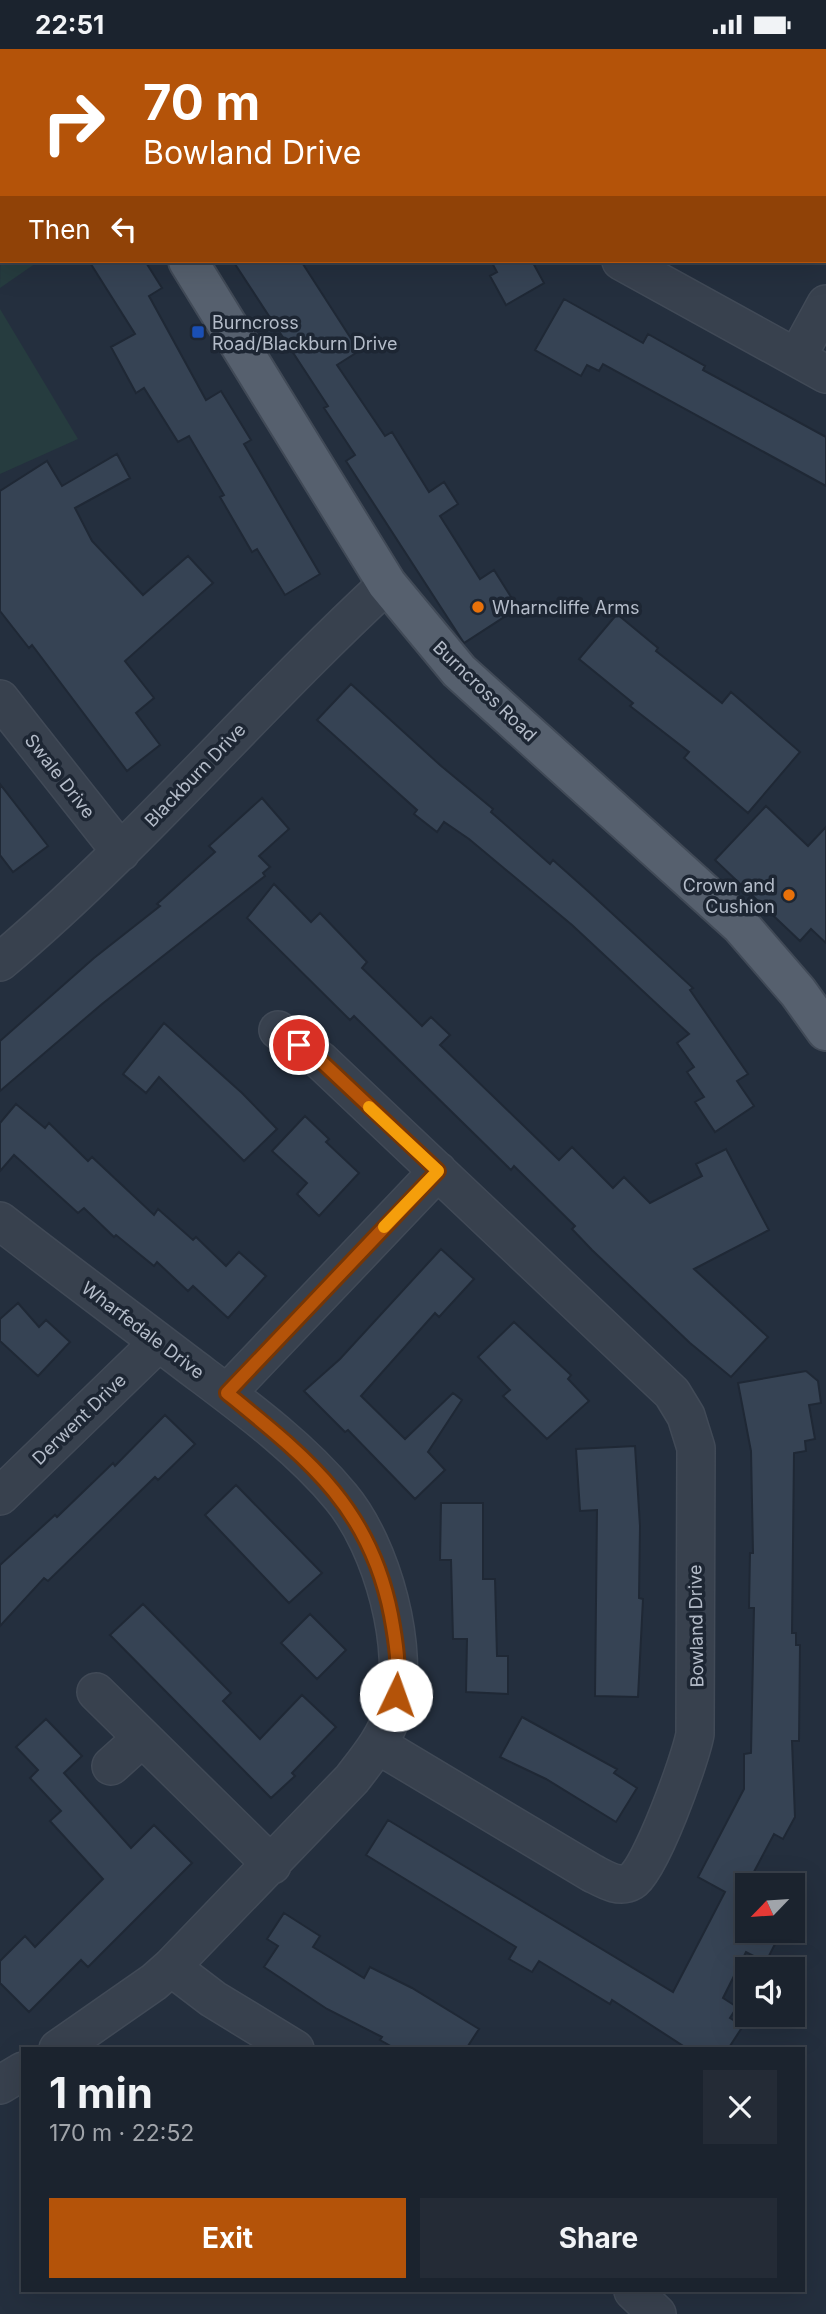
<!DOCTYPE html>
<meta charset="utf-8">
<style>
:root{--surface:#1b232e;--page:#242b36;--text:#f1f3f6;--muted:#a0a4aa;--line:#39404a;--accent:#b45309}
body{margin:0;font-family:Inter,sans-serif;background:var(--page);color:var(--text);height:100vh;display:flex;flex-direction:column;font-size:26px;white-space:nowrap}
*{box-sizing:border-box;margin:0}
p{font-size:23px;color:var(--muted)}
.icon{flex:none;width:38px;height:38px;fill:none;stroke:currentColor;stroke-width:2;stroke-linecap:round;stroke-linejoin:round}
.map{position:relative;flex:1;overflow:hidden}
.sheet{position:absolute;left:21px;top:1998px;width:784px;height:245px;display:flex;flex-direction:column;background:var(--surface);border-radius:0px;box-shadow:0 7px 28px #0002,0 0 0 2px var(--line)}
.sheet>*{flex:none}
.top-card{position:absolute;left:0px;top:0px;width:826px;height:214px;box-shadow:0 7px 28px #0002,0 0 0 2px var(--line);background:#b45309;color:#fff;overflow:hidden}
.needle{width:46px;rotate:245deg}
.controls{position:absolute;left:735px;top:1824px;display:grid;gap:14px}
.controls a{display:grid;place-items:center;width:70px;height:70px;border-radius:0px;background:var(--surface);box-shadow:0 7px 28px #0002,0 0 0 2px var(--line);font-size:35px}
.pin{position:absolute;display:grid;place-items:center;width:60px;height:60px;color:#fff;margin:-30px;border:4px solid #fff;border-radius:50%;box-shadow:0 2px 7px #0007}
.me{position:absolute;width:77px;margin:-38px;rotate:3deg;stroke-linejoin:round;filter:drop-shadow(0 0 5px #0008)}
.turn{display:flex;align-items:center;gap:24px;height:147px;padding:0 28px;font-size:32px}
.turn .icon{width:91px;height:91px;stroke-width:2.5}
.turn b{display:block;font-size:49px;line-height:60px}
.then{display:flex;align-items:center;height:66px;padding:0 28px;background:#0003;gap:14px;font-size:26px}
.round{display:grid;place-items:center;flex:none;width:74px;height:74px;border-radius:0px;background:var(--page)}
.summary{display:flex;align-items:center;justify-content:space-between;height:119px;padding:0 28px}
h1{font-size:42px;font-weight:700;line-height:52px}
.button{display:flex;gap:14px;margin-top:auto;padding:14px 28px}
.button a{flex:1;height:80px;border-radius:0px;background:var(--accent);color:#fff;font-size:28px;font-weight:700;line-height:80px;text-align:center}
.button a+a{background:var(--page);color:var(--text)}
.status{display:flex;justify-content:space-between;align-items:center;height:49px;padding:0 35px;background:var(--surface);direction:ltr}
.status svg{height:19px;fill:currentColor}
.map>svg:first-child{display:block}
.green{fill:#263c3f}
.building{fill:#364354;stroke:#1f2835;stroke-width:2}
.lines{fill:none;stroke-linecap:round;stroke-linejoin:round}
.minor-casing{stroke:#414a57;stroke-width:40}
.major-casing{stroke:#414a57;stroke-width:42}
.minor{stroke:#38414e;stroke-width:37}
.major{stroke:#56606e;stroke-width:38}
.route-casing{stroke:#753606;stroke-width:18}
.route{stroke:#b45309;stroke-width:12}
.slow{stroke:#f59e0b;stroke-width:12}
.transit-dot{fill:#1a4fb4;stroke:#1d2633;stroke-width:2.5}
.food-dot{fill:#e8710a;stroke:#1d2633;stroke-width:2.5}
.labels{text-anchor:middle;dominant-baseline:central;stroke-width:7;stroke-linejoin:round;paint-order:stroke}
.poi-label{font-size:18px;fill:#b4bcc9;stroke:#1d2633;text-anchor:start}
.street-label{font-size:18px;fill:#b4bcc9;stroke:#1d2633}
</style>
<div class="status"><b>22:51</b><svg viewBox="0 0 49 12"><path d="M0 12V9h3v3zM5 12V6h3v6zM10 12V3h3v9zM15 12V0h3v12zM26 1h20v11H26zM47 4h2v5h-2z"/></svg></div>
<div class="map">
<svg width="826" height="2265" viewBox="0 0 826 2265">
<rect width="100%" height="100%" fill="#242f3e"/>
<path class="green" d="M2,107V212H39L0,239Z
M0,260L78,390L0,425Z"/>
<path class="building" d="M89,212H145L162,239L149,247L206,351L221,342L251,391L244,395L320,525L285,546L257,500L252,503L220,448L224,446L189,387L178,393L144,339L136,344L111,298L135,285Z
M233,212H301L359,302L337,316L385,387L392,383L429,443L444,433L458,455L440,467L480,530L494,521L518,559L464,594L346,412L355,406L324,359L328,357Z
M491,212H532L544,234L506,256L490,227L497,223Z
M564,250L643,294L648,285L705,317L703,321L826,388V437L603,315L599,322L587,316L581,327L535,301Z
M117,405L130,429L75,459L92,492L143,546L188,507L213,534L125,612L154,649L136,664L160,696L127,722L32,596L29,599L0,562V442L47,412L62,437Z
M617,565L658,599L656,602L722,654L731,643L800,703L748,764L684,709L689,703L630,657L633,654L579,610Z
M351,635L440,716L493,760L491,763L550,815L553,811L590,844L693,939L690,941L748,1025L737,1032L754,1057L715,1083L695,1053L704,1048L687,1023L694,1018L677,994L689,985L572,876L469,790L444,773L437,783L414,765L417,761L317,671Z
M0,735L48,797L13,823L0,806Z
M262,749L289,780L259,807L270,818L263,824L265,827L102,955L0,1042V992L94,909L160,857L157,855L215,803L209,797Z
M766,757L808,797L826,778V894L811,880L800,892L715,811Z
M274,835L311,873L320,864L367,913L362,919L422,977L431,968L450,986L440,996L559,1111L572,1098L613,1139L624,1128L650,1154L702,1127L696,1115L726,1100L769,1181L694,1220L768,1288L731,1328L690,1294L592,1201L572,1180L575,1177L514,1117L511,1121L354,967L350,971L247,869Z
M164,974L242,1044L277,1080L244,1112L159,1028L146,1044L123,1025Z
M16,1055L45,1079L49,1074L88,1112L92,1108L154,1166L158,1160L193,1191L196,1188L226,1217L239,1203L266,1227L228,1269L193,1237L188,1242L157,1213L154,1217L116,1186L114,1188L84,1159L78,1164L14,1106L0,1122V1074Z
M305,1067L329,1090L326,1093L359,1124L319,1167L297,1145L307,1134L272,1102Z
M441,1200L474,1230L439,1268L435,1264L361,1347L405,1390L453,1344L462,1351L428,1403L445,1421L415,1450L348,1381L345,1383L304,1342L340,1310Z
M18,1254L39,1278L46,1271L70,1293L38,1327L0,1292V1270Z
M514,1273L571,1326L568,1330L589,1352L547,1390L503,1347L510,1341L478,1308Z
M806,1322L818,1332L821,1354L809,1356L815,1390L805,1392L806,1402L794,1404L792,1584H796V1596H800L799,1692H792L795,1768L783,1790L774,1785L747,1836V1881H782L766,1913L746,1903L723,1949L737,1958L730,1969L743,1977L728,2000H688L612,1951L610,1955L539,1912L532,1923L509,1910L516,1898L366,1806L388,1771L673,1943L725,1843L698,1828L744,1740V1705L751,1704L754,1559H749L750,1504H753L751,1402L738,1334Z
M165,1366L195,1395L158,1431L155,1428L48,1532L44,1529L0,1577V1516L55,1466L57,1468L113,1414L115,1417Z
M635,1397L640,1477L639,1549L643,1550L638,1648L595,1647L597,1461L580,1462L576,1400Z
M236,1436L322,1524L289,1554L205,1466Z
M441,1454H483V1530H495L497,1607H508V1645L466,1643L467,1590H453L451,1511H440Z
M143,1555L231,1644L223,1652L260,1690L302,1646L336,1678L292,1724L295,1727L271,1749L110,1586Z
M310,1565L346,1601L317,1630L281,1594Z
M522,1668L617,1720L614,1724L637,1739L616,1773L546,1730L500,1708Z
M46,1670L82,1707L64,1724L131,1799L154,1776L192,1814L88,1918L81,1911L29,1963L0,1934V1912L25,1887L35,1898L103,1830L50,1772L61,1762L30,1729L38,1721L16,1698Z
M284,1864L320,1887L313,1898L364,1929L370,1918L412,1939L479,1980L466,2000H396L380,1991L382,1988L327,1960L264,1918L278,1897L267,1890Z"/>
<g class="lines">
<g class="minor-casing">
<path id="minor" d="M613,2L615,0
M621,212L826,325
M797,308L826,255
M0,650L121,803
M0,913C138,797 254,658 387,535
M278,981L321,1012L672,1344L686,1367L696,1399L695,1685C691,1709 650,1822 632,1832C619,1840 604,1830 592,1824L378,1696
M0,1172C63,1221 126,1268 189,1316C242,1356 299,1397 341,1448C382,1497 411,1601 393,1663C385,1689 368,1709 352,1730L171,1918L154,1933L58,2000
M227,1344L438,1122
M0,1447L159,1293
M96,1643L272,1816
M111,1717L141,1690
M171,1918L213,1950L295,2000
M0,2036L23,2022
M633,2242L657,2265"/>
</g>
<g class="major-casing">
<path id="major" d="M54,0L55,2
M188,212L387,535L459,622L741,877L798,943L826,982"/>
</g>
<use href="#minor" class="minor"/>
<use href="#major" class="major"/>
</g>
<g class="lines">
<g class="route-casing">
<path id="route" d="M299,996L321,1012L438,1122L227,1344C308,1410 370,1458 391,1566C396,1593 400,1619 396,1646"/>
</g>
<use href="#route" class="route"/>
<path class="slow" d="M369,1058L438,1122L384,1178"/>
</g>
<rect class="transit-dot" x="191" y="276" width="14" height="14" rx="3.5"/>
<g class="food-dot">
<circle cx="478" cy="558" r="7"/>
<circle cx="789" cy="846" r="7"/>
</g>
<g class="labels">
<g class="poi-label">
<text x="212" y="273">Burncross<tspan x="212" dy="21">Road/Blackburn Drive</tspan></text>
<text x="492" y="558">Wharncliffe Arms</text>
<text x="775" y="836" text-anchor="end">Crown and<tspan x="775" dy="21">Cushion</tspan></text>
</g>
<g class="street-label">
<text transform="translate(485 642) rotate(44)">Burncross Road</text>
<text transform="translate(195 726) rotate(-46)">Blackburn Drive</text>
<text transform="translate(60 727) rotate(52)">Swale Drive</text>
<text transform="translate(143 1281) rotate(37)">Wharfedale Drive</text>
<text transform="translate(79 1370) rotate(-44)">Derwent Drive</text>
<text transform="translate(696 1577) rotate(-91)">Bowland Drive</text>
</g>
</g>
</svg>
<div class="controls">
<a><svg class="needle" viewBox="-14 -14 28 28"><path d="M0-13l5 13h-10z" fill="#e53935"/><path d="M0 13l5-13h-10z" fill="#a0a4aa"/></svg></a>
<a><svg class="icon" aria-label="sound" viewBox="0 0 24 24"><path d="M4 9h4l5-4v14l-5-4H4zM17 9q2 3 0 6"/></svg></a>
</div>
<div class="pin" style="left:299px;top:996px;background:#d93025"><svg class="icon" aria-label="arrive" viewBox="0 0 24 24"><path d="M6 21V4h12l-3 4 3 4H6"/></svg></div>
<svg class="me" style="left:396px;top:1646px" viewBox="-20 -20 40 40"><circle r="19" fill="#fff"/><path d="M0-13L10 11 0 6-10 11z" fill="#b45309"/></svg>
<div class="top-card">
<div class="turn"><svg class="icon" aria-label="right" viewBox="0 0 24 24"><path d="M7 20v-9h11M14 6l5 5-5 5"/></svg><div><b>70 m</b>Bowland Drive</div></div>
<div class="then">Then<svg class="icon" aria-label="left" viewBox="0 0 24 24"><path d="M17 20v-9H6M10 6l-5 5 5 5"/></svg></div>
</div>
<section class="sheet">
<div class="summary"><div><h1>1 min</h1><p>170 m · 22:52</p></div><a class="round"><svg class="icon" aria-label="close" viewBox="0 0 24 24"><path d="M6 6l12 12M18 6L6 18"/></svg></a></div>
<div class="button"><a>Exit</a><a>Share</a></div>
</section>
</div>
